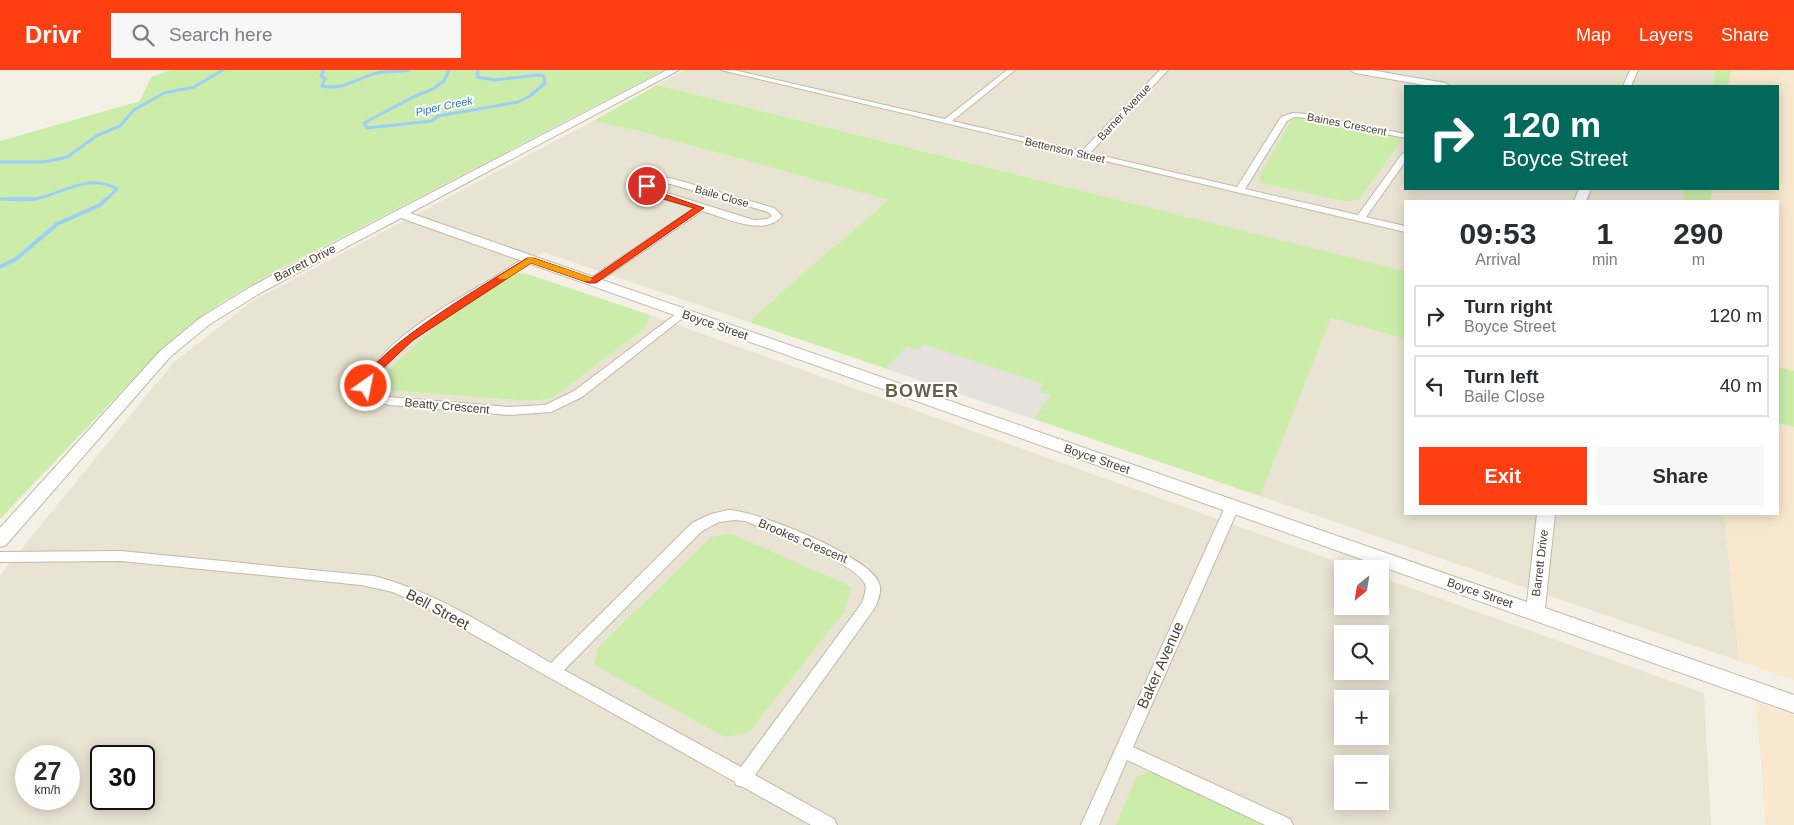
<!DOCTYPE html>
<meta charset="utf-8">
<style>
:root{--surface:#fff;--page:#f7f7f7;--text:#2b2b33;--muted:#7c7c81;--line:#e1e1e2;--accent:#ff3e12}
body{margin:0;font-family:Arial,sans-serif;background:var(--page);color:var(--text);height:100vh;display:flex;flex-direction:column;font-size:19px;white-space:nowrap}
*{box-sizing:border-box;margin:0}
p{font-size:16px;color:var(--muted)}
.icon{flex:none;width:28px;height:28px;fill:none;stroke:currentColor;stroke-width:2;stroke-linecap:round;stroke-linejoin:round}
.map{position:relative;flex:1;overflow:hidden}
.details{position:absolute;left:1404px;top:130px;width:375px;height:315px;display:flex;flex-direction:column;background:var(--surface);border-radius:0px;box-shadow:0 2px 12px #0003}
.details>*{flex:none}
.top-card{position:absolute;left:1404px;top:15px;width:375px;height:105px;border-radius:0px;box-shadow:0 2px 12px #0003;background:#00695c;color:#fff;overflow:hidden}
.needle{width:32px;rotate:210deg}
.fabs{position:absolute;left:1334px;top:490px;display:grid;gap:10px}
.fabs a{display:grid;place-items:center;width:55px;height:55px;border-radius:0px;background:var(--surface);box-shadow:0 2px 12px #0003;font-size:25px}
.speed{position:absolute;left:15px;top:675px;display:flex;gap:10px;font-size:25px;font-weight:700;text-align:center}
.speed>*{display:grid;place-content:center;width:65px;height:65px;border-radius:50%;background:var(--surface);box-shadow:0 2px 12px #0003;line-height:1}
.speed small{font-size:12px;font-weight:400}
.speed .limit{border:2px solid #111;border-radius:8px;background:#fff;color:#111}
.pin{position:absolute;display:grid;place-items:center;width:42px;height:42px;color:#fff;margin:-21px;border:2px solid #fff;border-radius:50%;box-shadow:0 1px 5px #0007}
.me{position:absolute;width:55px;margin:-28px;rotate:33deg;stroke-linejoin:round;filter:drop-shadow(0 0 4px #0008)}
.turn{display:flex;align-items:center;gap:18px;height:105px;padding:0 15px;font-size:22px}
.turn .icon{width:65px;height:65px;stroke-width:2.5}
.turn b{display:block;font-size:35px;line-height:42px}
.eta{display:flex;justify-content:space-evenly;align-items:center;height:85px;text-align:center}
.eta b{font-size:30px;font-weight:800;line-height:35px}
.primary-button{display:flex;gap:10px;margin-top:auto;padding:10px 15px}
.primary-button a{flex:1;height:58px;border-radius:0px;background:var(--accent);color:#fff;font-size:20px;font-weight:800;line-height:58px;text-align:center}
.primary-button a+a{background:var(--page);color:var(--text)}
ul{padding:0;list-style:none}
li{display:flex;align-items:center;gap:15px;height:62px;margin:0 10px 8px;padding:0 5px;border:2px solid var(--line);border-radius:0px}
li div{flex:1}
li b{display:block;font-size:19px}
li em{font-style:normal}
header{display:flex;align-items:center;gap:30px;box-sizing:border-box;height:70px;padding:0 25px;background:var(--accent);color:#fff}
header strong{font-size:24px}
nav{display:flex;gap:28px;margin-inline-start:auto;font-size:18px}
.search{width:350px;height:45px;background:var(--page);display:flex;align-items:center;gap:12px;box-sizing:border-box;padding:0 18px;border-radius:0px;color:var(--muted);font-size:19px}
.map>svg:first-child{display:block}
.residential{fill:#e9e3d3;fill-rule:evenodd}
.commercial{fill:#f8e8ce}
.green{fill:#ccedaa}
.parking{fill:#e5e2de}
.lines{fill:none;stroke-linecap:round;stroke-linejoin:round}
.stream-far1{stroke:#9ccef7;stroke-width:3}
.stream{stroke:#9ccef7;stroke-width:4}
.minor-casing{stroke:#c1b9a7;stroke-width:2}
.tertiary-casing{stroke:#c1b9a7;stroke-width:2}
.minor{fill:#fff;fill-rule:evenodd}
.tertiary{fill:#fff;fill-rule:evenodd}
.route{fill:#ff3e12;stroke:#a6280c}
.slow{fill:#f59e0b}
.labels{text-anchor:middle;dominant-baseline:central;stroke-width:4;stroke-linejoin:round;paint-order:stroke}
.far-water-label{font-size:11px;font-style:italic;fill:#2377be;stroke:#fff}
.far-street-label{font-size:11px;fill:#484134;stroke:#fff}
.street-label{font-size:12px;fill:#484134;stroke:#fff}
.near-street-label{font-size:15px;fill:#484134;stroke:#fff}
.district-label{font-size:18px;font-weight:bold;letter-spacing:1px;fill:#6b5f4a;stroke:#fff}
</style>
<header>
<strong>Drivr</strong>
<div class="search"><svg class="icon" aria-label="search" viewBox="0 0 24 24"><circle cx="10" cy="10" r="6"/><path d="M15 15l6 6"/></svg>Search here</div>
<nav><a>Map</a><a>Layers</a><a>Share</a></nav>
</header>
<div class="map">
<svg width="1794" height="755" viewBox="0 0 1794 755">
<rect width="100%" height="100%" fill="#f4f0e5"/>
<path class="residential" d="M685,0H1716L1712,16H1405V119H1685L1682,131H1405V201L657,15Z
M593,51L642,62L890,130L794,211L749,252L543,182L515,203L383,320L531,331L553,328L645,258L650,245L1357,499H1342V536H1380V507L1704,623L1711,755H0V505L174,292L254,230ZM1342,564H1380V601H1342ZM1342,629H1380V666H1342ZM26,686H69V729H26ZM101,686H144V729H101ZM1342,694H1380V731H1342Z
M1331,248L1405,269V444H1724L1739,591L1260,426Z"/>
<path class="commercial" d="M1731,0L1794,1V301L1778,297V131H1710L1712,119H1778V16H1728Z
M1778,353L1794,357V610L1739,591L1724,444H1778Z
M1756,632L1794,645V755H1766Z"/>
<path class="green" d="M171,0H664L265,207L219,234L188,257L157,284L0,449V71L140,31L151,7Z
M1716,0H1731L1728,16H1712Z
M657,15L1405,201V269L1331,248L1260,426L749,252L794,211L889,130L642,62L593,51Z
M1304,46L1395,64L1401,71L1359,130L1344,131L1261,113L1259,107L1292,49Z
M1685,119H1712L1710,131H1682Z
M515,203L527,204L650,245L645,258L553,328L531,331L383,320L388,301L437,254Z
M1778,297L1794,301V357L1778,353Z
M732,464L852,517L844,542L749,662L725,667L594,595L597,579L711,467Z
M1160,698L1284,755H1116L1136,707Z"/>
<path class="parking" d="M923,274L1043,314L1039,321L1051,325L1034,349L886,299L907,276L918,280Z"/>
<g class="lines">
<path class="stream-far1" d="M324,0L321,6L325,9L322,16C343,21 357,8 377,3C387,1 398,2 409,0
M449,0L444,11L433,19L415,26L364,53L367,58L432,51L438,46L518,32L530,26L545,13L544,6L538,5L495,10L477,7L478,0
M0,92H44L67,87L98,65L120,56L134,40L164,23L194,17L223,0
M0,129C12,129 24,131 35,129C63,124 89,102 117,119L105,131"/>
<path class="stream" d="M9,129H33
M0,197L16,189L57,154L100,135L106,129"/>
<g class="minor-casing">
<path id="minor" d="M721,0H734L945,49L1007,0H1015L952,51L1082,81L1160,0H1168L1090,83L1237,117L1281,47L1293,43L1308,44L1405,64V68L1308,48L1294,47L1287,51L1245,119L1358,145L1402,84L1405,83V92L1366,147L1405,156V162Z
M1630,0H1638L1631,16H1623Z
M660,107L674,109L774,138L782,146C763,168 725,147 702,141L597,213H589V209L694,138L647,124L642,119L646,112ZM661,113L670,114L768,142L772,146L767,149L754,150L651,118Z
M530,187L535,190L533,192C486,221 399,267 372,315L374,320L389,327L509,337L545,335L574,321L680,241L684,240L689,243L582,327L551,342L509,345L389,335C376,331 366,328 360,315C388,266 446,236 493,208C505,201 517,190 530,187Z
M1232,432L1237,434L1239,437L1133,677L1290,749L1293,755H1265L1127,690L1099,755H1081L1225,437L1227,434Z
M728,440C756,440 871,487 879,513C882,521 878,532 874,539L755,705L834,749L837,755H811L743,717L736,715L735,712L426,538L393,522L361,515L121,491L0,492V482L121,481L374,506C437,522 494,561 551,593L692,453L711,444ZM735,450L745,451C768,461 856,492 865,514C867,519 864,527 862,533L741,697L564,600L702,461L719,452Z"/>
</g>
<g class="tertiary-casing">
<path id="tertiary" d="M667,0H679L410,143L1527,532L1537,444H1555L1545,538L1794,625V643L401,148L262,222L210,254L170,287L6,475L0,477V458L160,281L200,248L252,216Z
M1350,0H1371L1445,13L1450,16H1430L1355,3Z
M1579,119H1591L1586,131H1574Z"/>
</g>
<use href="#minor" class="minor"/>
<use href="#tertiary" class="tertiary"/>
</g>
<path class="route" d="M644,115H650L653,120L704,138L596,213H589L531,193L413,270L382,299L370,318H363L361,316C370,280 493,210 527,188H534L592,208L694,138L647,124L642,119Z"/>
<path class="slow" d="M530,187L590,207L592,209L590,211H584L531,193L506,209H499L498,207Z"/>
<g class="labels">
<g class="far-water-label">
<text transform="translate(444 36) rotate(-12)">Piper Creek</text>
</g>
<g class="far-street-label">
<text transform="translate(1124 42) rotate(-47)">Barner Avenue</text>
<text transform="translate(1347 54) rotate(11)">Baines Crescent</text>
<text transform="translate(1065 80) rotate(13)">Bettenson Street</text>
<text transform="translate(722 126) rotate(16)">Baile Close</text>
</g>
<g class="street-label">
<text transform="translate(305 193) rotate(-27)">Barrett Drive</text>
<text transform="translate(715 255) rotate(19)">Boyce Street</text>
<text transform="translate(447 336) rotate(5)">Beatty Crescent</text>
<text transform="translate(1097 389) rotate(19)">Boyce Street</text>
<text transform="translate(803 471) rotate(23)">Brookes Crescent</text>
<text transform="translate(1540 493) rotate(-83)">Barrett Drive</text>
<text transform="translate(1480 523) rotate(19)">Boyce Street</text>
</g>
<g class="near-street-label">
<text transform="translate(438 539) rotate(28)">Bell Street</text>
<text transform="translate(1160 595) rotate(-66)">Baker Avenue</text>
</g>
<g class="district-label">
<text x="922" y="321">BOWER</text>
</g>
</g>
</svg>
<div class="fabs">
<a><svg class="needle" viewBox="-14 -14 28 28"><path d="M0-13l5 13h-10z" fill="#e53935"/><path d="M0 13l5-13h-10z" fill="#7c7c81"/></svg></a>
<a><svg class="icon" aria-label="search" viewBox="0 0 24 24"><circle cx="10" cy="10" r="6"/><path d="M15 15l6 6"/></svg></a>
<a>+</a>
<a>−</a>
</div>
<div class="speed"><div>27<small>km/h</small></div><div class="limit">30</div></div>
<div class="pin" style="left:647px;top:116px;background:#d93025"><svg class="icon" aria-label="arrive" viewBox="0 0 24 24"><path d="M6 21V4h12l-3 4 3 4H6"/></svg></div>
<svg class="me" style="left:366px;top:316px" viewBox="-20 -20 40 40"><circle r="17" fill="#ff3e12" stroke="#fff" stroke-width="3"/><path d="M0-11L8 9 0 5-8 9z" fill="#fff"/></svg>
<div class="top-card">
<div class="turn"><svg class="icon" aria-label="right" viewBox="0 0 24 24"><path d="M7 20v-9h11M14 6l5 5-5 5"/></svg><div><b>120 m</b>Boyce Street</div></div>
</div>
<section class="details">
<div class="eta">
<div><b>09:53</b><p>Arrival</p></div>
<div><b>1</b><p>min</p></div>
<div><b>290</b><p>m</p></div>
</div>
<ul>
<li><svg class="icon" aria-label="right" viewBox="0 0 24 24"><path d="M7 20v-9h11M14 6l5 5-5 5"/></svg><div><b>Turn right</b><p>Boyce Street</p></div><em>120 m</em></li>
<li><svg class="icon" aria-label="left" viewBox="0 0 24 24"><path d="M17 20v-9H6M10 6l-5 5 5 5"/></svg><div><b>Turn left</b><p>Baile Close</p></div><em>40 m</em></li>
</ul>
<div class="primary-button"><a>Exit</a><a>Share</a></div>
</section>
</div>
